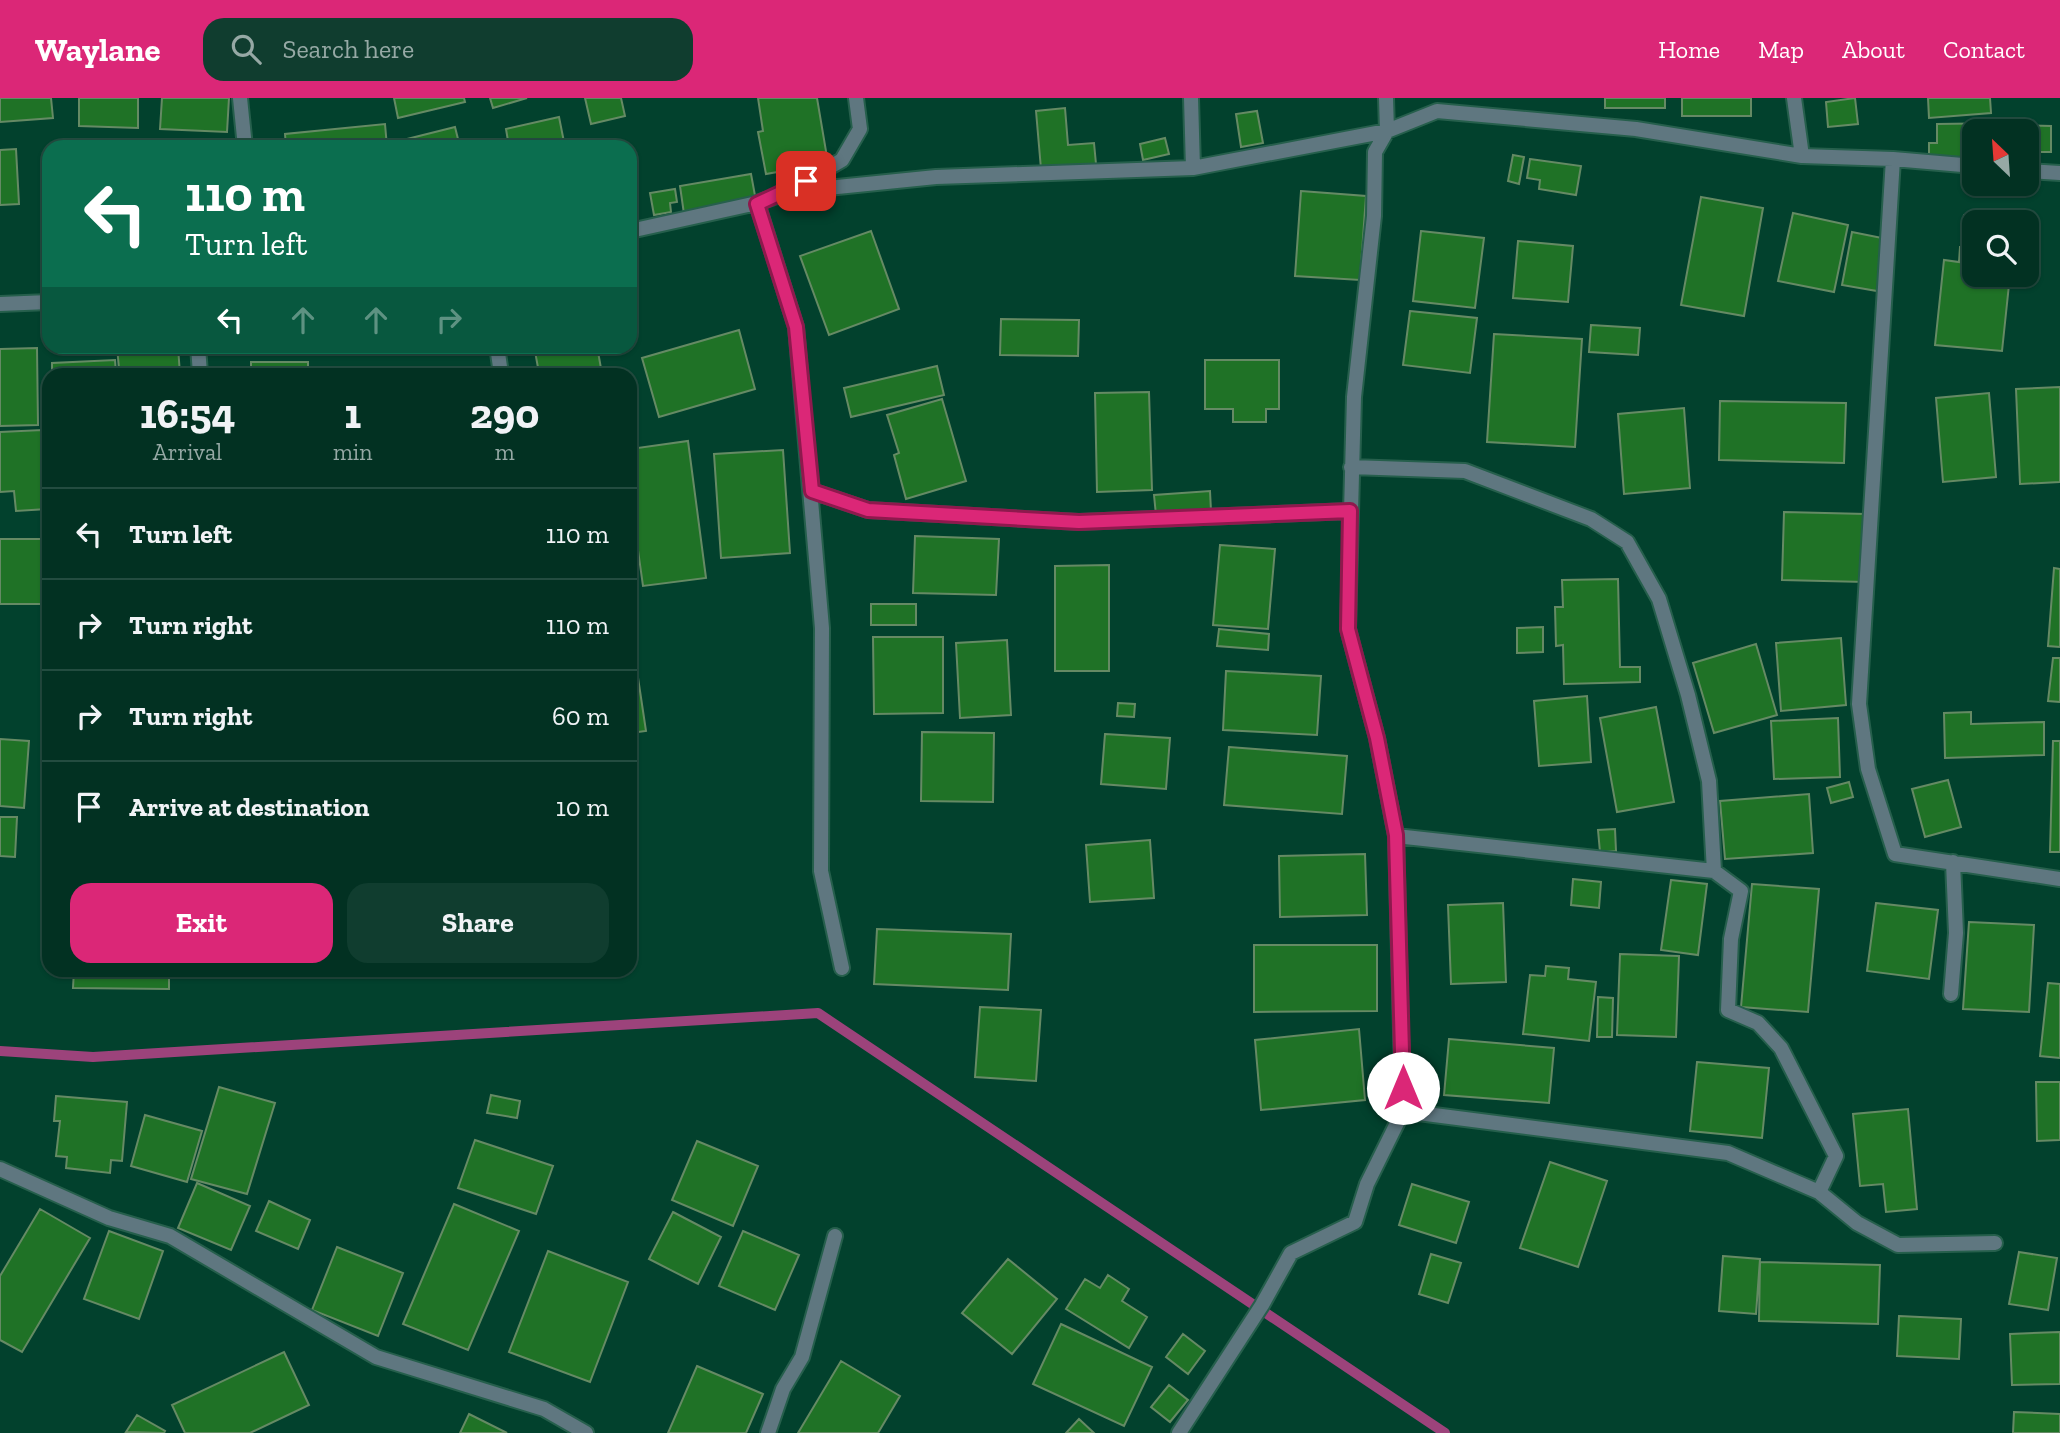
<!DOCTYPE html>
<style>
:root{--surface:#023122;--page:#103d2f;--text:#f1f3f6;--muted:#96a9a5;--line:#234c40;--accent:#db2777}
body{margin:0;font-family:"Zilla Slab",serif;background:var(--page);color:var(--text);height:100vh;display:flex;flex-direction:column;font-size:26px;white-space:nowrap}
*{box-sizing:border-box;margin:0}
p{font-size:23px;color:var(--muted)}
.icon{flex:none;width:38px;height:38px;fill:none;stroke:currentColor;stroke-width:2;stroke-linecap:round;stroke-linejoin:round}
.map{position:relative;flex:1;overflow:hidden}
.drawer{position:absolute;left:42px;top:270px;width:595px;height:609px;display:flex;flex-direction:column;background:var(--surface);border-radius:21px;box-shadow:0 2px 5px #0004,0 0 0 2px var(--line)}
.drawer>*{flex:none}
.guide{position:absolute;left:42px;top:42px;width:595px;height:214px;border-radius:21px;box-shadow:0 2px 5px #0004,0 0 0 2px var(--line);background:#0b6e4f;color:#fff;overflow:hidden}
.needle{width:46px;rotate:335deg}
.fabs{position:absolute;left:1962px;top:21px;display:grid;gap:14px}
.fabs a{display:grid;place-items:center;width:77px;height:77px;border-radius:14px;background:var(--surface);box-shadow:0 2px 5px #0004,0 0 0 2px var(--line);font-size:35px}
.pin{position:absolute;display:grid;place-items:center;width:60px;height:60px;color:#fff;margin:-30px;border-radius:14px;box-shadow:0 4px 10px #0006}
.me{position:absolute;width:77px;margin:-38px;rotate:0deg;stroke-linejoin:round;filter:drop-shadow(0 0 5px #0008)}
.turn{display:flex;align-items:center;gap:24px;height:147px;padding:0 28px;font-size:32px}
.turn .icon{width:91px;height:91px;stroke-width:2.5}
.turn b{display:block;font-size:49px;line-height:60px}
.lanes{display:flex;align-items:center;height:66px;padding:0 28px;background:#0003;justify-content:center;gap:35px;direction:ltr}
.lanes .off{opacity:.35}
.eta{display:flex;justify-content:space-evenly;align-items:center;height:119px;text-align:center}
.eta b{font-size:42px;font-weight:700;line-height:49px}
.cta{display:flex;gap:14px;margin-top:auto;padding:14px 28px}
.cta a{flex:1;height:80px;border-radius:21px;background:var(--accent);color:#fff;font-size:28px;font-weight:700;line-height:80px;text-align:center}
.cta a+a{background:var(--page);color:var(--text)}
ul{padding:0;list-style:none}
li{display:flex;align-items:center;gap:21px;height:91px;padding:0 28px;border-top:2px solid var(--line)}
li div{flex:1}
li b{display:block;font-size:26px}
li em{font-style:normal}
header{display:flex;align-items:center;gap:42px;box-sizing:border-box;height:98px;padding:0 35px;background:var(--accent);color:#fff}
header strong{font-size:33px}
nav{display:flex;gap:38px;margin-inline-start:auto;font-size:24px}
.search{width:490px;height:63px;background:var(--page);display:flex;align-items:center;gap:18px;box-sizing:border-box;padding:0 24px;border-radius:21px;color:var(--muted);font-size:26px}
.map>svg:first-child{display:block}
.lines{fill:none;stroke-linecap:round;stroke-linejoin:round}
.stream{stroke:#9c437b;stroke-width:10}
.building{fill:#1f7226;stroke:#658a64;stroke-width:2}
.minor-casing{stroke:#265f4c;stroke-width:18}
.minor{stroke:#5f7780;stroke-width:14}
.route-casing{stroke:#8e194d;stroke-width:18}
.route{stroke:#db2777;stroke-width:12}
</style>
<header>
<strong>Waylane</strong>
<div class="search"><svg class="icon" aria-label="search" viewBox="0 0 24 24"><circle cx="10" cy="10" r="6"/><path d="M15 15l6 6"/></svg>Search here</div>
<nav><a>Home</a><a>Map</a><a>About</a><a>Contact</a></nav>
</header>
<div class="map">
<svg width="2060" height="1335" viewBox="0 0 2060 1335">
<rect width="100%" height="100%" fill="#02412d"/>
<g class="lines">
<path class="stream" d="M0,953L93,959L818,915L1445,1335"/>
</g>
<path class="building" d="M0,0H51L53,20L0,24Z
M79,0H138V30L79,28Z
M162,0H229L227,34L160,31Z
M394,0H464L465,4L398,20Z
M490,0H527L493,10Z
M585,0H621L625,18L591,26Z
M758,0H817L828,65L766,76L758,34L763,33Z
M1605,0H1665V10H1605Z
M1682,0H1751V18H1682Z
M1855,0L1858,26L1828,29L1826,4Z
M1928,0H1990L1991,15L1929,20Z
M1065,10L1068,47L1094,45L1096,66L1041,71L1036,13Z
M1257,13L1263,45L1241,49L1236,16Z
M559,19L565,49H509L506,31Z
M2006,25V33H1974V59H1929V45H1937V26Z
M385,26L387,49H286L285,36Z
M2010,27L2051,28V54H2026V33H2010Z
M455,29L460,49H405L403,42Z
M1165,40L1169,56L1143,62L1140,46Z
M16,51L19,106L0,107V52Z
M1513,57L1524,59L1519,86L1508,83Z
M1530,61L1581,68L1576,97L1539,91L1540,82L1527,80Z
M751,76L756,103L684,116L680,88Z
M675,91L677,104L670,105L671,114L654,117L650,95Z
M1301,93L1366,98L1360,182L1295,178Z
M1701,99L1763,110L1744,218L1681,207Z
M1793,115L1848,127L1834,194L1778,183Z
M1964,117L1994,119L1993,124H1974V145L1961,144Z
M871,133L899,211L829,237L800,158Z
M1421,133L1484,140L1475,210L1413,203Z
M1852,134L1887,141L1877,193L1842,187Z
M1518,143L1573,148L1568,204L1513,200Z
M1960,149L1974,150V177H2010L2002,253L1935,247L1944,162L1959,164Z
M1410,213L1477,220L1470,275L1403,267Z
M1001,221L1079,222L1078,258L1000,257Z
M1591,227L1640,230L1638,257L1589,254Z
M739,232L755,291L659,319L642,260Z
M1494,236L1582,241L1575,349L1487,344Z
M117,248H144V252L178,249L180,276H132L131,270L119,271Z
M534,248H597L602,276H533L539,275Z
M37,250L38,327L0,328V251Z
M115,262L116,276H52V265Z
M1205,262H1279V311H1266V324H1233V311H1205Z
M251,264H308V276H251Z
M937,268L944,297L851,319L844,290Z
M2060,289V384L2020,386L2016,291Z
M1149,294L1152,392L1097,394L1095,295Z
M1989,295L1996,379L1943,384L1936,300Z
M942,301L966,383L906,401L894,357L899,355L887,317Z
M1720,303L1846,305L1844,365L1719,362Z
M1684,310L1690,390L1624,396L1618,316Z
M42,332L47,411L16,413L14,393L0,394V334Z
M688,343L706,480L643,488L630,395V351Z
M783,352L790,455L721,460L714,356Z
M1210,393L1211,413L1156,417L1154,397Z
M1784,414L1866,416L1865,484L1782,482Z
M915,438L999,441L996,497L913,495Z
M0,441H46V506H0Z
M1220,447L1275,451L1268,531L1213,527Z
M1109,467V573H1055V468Z
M2054,470L2060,471V549L2048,548Z
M1618,481L1620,569H1640V584L1564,586L1563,547L1556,548L1555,509H1563L1562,482Z
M871,506H916V527H871Z
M1543,529V554L1517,555V530Z
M1219,531L1269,536L1268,552L1217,548Z
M873,539H943V615L874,616Z
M1841,540L1846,607L1781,613L1776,545Z
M1007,542L1011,617L960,620L956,545Z
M1756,546L1777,617L1714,635L1693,565Z
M2053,560H2060V604L2048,603Z
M637,573L646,633L630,635V574Z
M1226,573L1321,578L1317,637L1223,632Z
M1587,598L1591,664L1539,668L1534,603Z
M1118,605L1135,606L1134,619L1117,618Z
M1656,609L1674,704L1617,714L1600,620Z
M1971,614V626L2044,624V657L1945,660L1944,615Z
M1838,620L1840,679L1774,681L1771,623Z
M922,634L994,635L993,704L921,703Z
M1105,636L1170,640L1166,691L1101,686Z
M0,641L29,643L24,710L0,708Z
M2053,643H2060V754H2050Z
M1229,649L1347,658L1342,716L1224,707Z
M1948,682L1961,729L1925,739L1912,691Z
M1849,684L1853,699L1831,705L1827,690Z
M1809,696L1813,755L1725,761L1720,703Z
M0,719H17L15,759L0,758Z
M1615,731L1616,753L1600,754L1598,732Z
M1150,742L1154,800L1090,804L1086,747Z
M1365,756L1367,817L1280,819L1279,758Z
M1573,781L1601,784L1599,810L1571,807Z
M1671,782L1707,786L1698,857L1661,852Z
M1752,786L1819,791L1808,914L1741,909Z
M1503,805L1506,884L1451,886L1448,807Z
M1876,805L1938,812L1929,881L1867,873Z
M1969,824L2034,827L2029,914L1963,911Z
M877,831L1011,836L1008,892L874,886Z
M1254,847H1377V913L1254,914Z
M1620,856L1679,858L1676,939L1617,937Z
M1546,868L1569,870L1568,881L1596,884L1589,943L1523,936L1530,877L1545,878Z
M74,872H169V891L73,890Z
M2048,885L2060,886V960L2040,958Z
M1598,899L1613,900L1612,939H1597Z
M980,909L1041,912L1036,983L975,979Z
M1359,931L1365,1002L1261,1012L1255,942Z
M1449,941L1554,950L1549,1005L1444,997Z
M1697,964L1769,970L1762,1040L1690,1033Z
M2036,984H2060V1042L2037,1043Z
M219,989L275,1005L247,1096L191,1081Z
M491,997L520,1003L517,1020L487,1015Z
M56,998L127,1004L122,1063L111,1062L110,1075L66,1070L67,1059L56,1058L60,1023H54Z
M1908,1011L1917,1111L1886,1114L1883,1086L1860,1088L1853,1016Z
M145,1017L202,1033L187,1084L131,1068Z
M475,1042L553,1068L536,1116L458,1090Z
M697,1043L758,1068L733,1128L672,1102Z
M1550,1064L1607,1083L1578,1169L1520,1150Z
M197,1085L250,1108L231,1152L178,1130Z
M1412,1086L1469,1104L1456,1145L1399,1127Z
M269,1103L310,1122L298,1151L256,1133Z
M454,1106L519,1133L468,1252L403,1226Z
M40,1111L90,1140L22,1254L0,1242V1178Z
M673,1114L721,1139L698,1186L649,1161Z
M109,1133L163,1153L139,1221L84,1201Z
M743,1133L799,1157L775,1212L719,1188Z
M337,1149L403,1175L378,1238L312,1212Z
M548,1153L628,1184L590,1284L509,1254Z
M2019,1154L2057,1160L2048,1212L2009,1206Z
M1431,1156L1461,1165L1448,1205L1419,1196Z
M1723,1158L1760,1161L1756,1216L1719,1213Z
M1008,1161L1057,1201L1012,1256L962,1215Z
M1760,1164L1880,1167L1878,1226L1759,1223Z
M1108,1177L1129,1191L1122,1203L1147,1219L1129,1250L1066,1211L1085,1181L1100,1190Z
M1899,1218L1961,1221L1959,1261L1897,1258Z
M1061,1226L1152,1269L1124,1328L1033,1286Z
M2060,1234V1286L2012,1287L2010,1236Z
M1183,1236L1205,1253L1188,1276L1166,1259Z
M284,1254L309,1307L250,1335H185L172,1307Z
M841,1263L900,1298L878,1335H798Z
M697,1268L763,1296L746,1335H668Z
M1169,1287L1188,1302L1170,1324L1151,1309Z
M2014,1314L2060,1316V1335H2013Z
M469,1316L507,1335H460Z
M137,1317L165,1333L164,1335L126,1334Z
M1079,1321L1094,1335H1066Z"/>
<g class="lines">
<g class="minor-casing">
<path id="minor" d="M240,0L245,49
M1191,0L1193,70
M1794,0L1802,58
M1893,61L1859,606L1868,671L1895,756L2060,781
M2026,73L2060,75
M792,91L842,62L860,31L856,0
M757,105L796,229L822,530L821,773L842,870
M630,133L757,105L788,94L936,79L1193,70L1387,33L1437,13L1636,31L1802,58L1893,61L1974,68
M0,206L49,204
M198,248L200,276
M497,248L501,276
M1351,369L1465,373L1591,421L1627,444L1659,501L1688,597L1709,683L1714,773
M812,393L868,412L1079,424L1350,413
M1396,738L1714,773L1741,793L1731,841L1728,912L1758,925L1781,950L1836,1058L1819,1094L1857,1125L1898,1147L1995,1145
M1951,896L1956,835L1953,764
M1403,1013L1728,1055L1819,1094
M0,1071L109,1120L170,1138L376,1259L544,1311L586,1335
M768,1335L783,1291L802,1259L835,1138
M1179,1335L1262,1207L1291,1155L1355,1124L1367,1086L1403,1013L1396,738L1377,640L1348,531L1354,299L1374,118L1375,54L1387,33L1386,0"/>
</g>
<use href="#minor" class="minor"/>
</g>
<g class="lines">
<g class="route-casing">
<path id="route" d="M806,83L757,106L796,229L812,393L868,412L1079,424L1350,413L1348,531L1377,640L1396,737L1403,990"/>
</g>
<use href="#route" class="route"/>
</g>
</svg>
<div class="fabs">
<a><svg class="needle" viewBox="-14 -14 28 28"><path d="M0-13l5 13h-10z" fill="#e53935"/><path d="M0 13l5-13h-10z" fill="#96a9a5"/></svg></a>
<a><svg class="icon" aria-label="search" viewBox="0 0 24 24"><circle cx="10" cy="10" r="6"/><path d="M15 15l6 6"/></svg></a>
</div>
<div class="pin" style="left:806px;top:83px;background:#d93025"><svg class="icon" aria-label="arrive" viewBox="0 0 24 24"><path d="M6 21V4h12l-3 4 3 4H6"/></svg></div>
<svg class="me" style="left:1403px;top:990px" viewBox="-20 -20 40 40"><circle r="19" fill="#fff"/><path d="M0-13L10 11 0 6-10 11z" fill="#db2777"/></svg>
<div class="guide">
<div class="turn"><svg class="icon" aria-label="left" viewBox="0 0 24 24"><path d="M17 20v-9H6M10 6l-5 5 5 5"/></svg><div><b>110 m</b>Turn left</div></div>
<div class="lanes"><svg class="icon" aria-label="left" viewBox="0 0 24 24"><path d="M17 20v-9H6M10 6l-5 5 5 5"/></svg><svg class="icon off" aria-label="ahead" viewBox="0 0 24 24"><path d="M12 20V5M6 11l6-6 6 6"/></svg><svg class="icon off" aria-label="ahead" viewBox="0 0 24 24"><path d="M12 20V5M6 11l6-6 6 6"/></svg><svg class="icon off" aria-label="right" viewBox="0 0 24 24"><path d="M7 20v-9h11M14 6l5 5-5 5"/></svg></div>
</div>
<section class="drawer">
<div class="eta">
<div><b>16:54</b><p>Arrival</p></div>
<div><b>1</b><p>min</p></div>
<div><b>290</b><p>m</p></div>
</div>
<ul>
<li><svg class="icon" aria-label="left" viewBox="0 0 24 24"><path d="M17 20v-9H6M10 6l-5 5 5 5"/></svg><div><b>Turn left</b></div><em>110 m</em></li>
<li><svg class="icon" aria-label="right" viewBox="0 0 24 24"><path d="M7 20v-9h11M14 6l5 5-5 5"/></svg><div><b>Turn right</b></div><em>110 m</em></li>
<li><svg class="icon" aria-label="right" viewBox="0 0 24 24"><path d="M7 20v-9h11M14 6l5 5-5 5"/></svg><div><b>Turn right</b></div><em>60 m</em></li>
<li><svg class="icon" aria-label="arrive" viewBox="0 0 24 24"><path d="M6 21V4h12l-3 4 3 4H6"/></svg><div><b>Arrive at destination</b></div><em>10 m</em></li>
</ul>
<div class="cta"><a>Exit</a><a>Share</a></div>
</section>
</div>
